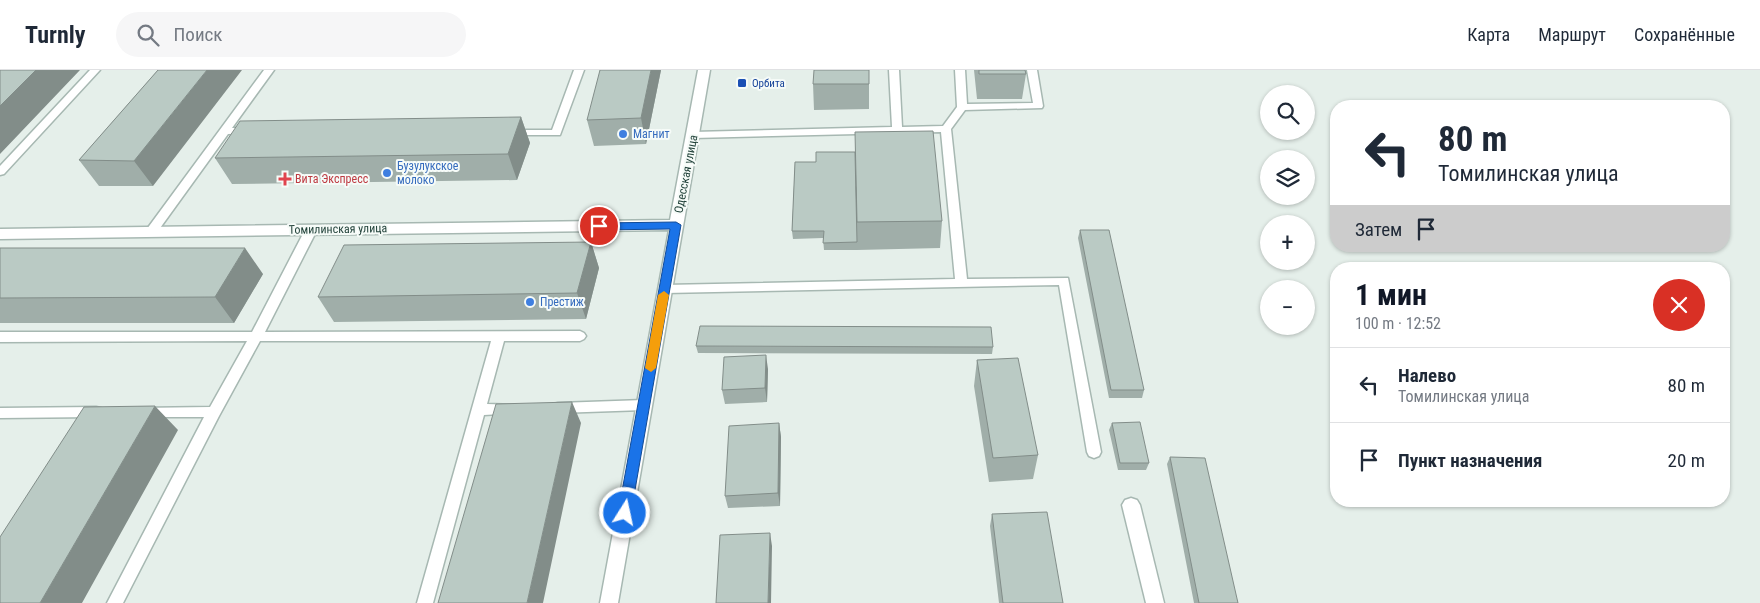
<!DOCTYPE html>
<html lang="ru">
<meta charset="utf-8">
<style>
:root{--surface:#fff;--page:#f6f6f7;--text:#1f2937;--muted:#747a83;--line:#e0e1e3;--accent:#111827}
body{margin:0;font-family:"Roboto Condensed",sans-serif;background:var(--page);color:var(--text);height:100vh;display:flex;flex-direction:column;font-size:19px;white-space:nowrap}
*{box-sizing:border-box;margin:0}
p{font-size:16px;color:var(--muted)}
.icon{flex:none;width:28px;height:28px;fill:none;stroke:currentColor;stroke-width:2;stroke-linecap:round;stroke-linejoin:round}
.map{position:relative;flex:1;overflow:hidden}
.side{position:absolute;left:1330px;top:192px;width:400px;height:245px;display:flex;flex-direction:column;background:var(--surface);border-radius:20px;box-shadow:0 1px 4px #0004}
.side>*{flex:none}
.guide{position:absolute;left:1330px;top:30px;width:400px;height:152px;border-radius:20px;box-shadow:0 1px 4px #0004;background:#fff;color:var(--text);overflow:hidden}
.controls{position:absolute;left:1260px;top:15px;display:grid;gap:10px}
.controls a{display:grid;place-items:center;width:55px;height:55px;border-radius:50%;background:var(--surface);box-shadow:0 1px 4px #0004;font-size:25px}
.pin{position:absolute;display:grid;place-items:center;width:42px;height:42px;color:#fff;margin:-21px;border:2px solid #fff;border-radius:50%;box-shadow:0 1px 5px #0007}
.me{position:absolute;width:55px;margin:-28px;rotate:10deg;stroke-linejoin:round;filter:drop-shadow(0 0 4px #0008)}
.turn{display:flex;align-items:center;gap:18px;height:105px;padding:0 25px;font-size:22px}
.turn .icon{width:65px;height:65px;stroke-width:2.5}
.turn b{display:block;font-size:35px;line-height:42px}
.then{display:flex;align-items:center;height:48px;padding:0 25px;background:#0003;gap:10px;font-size:19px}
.round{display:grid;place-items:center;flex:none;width:52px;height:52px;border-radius:26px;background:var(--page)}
.head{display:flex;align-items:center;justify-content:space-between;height:85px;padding:0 25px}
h1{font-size:30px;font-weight:700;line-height:38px;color:var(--accent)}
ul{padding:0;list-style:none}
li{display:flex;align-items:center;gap:15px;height:75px;padding:0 25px;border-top:1px solid var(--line)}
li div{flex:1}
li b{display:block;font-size:19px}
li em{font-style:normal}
header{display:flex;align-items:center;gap:30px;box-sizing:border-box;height:70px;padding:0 25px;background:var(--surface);border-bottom:1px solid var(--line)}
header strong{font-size:24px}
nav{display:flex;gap:28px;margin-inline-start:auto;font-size:18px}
.search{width:350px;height:45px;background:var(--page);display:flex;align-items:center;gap:12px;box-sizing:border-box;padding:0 18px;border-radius:28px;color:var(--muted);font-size:19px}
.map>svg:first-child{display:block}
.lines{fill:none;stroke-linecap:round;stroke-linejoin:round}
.service-casing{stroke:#a7b8b2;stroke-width:3}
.minor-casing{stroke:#a7b8b2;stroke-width:3}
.tertiary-casing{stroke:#a7b8b2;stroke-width:3}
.service{fill:#fff;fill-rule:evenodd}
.minor{fill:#fff;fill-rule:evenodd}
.tertiary{fill:#fff;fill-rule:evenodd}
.wall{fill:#a0aea9}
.shaded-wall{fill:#828d89}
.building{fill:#bacac4;stroke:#828d89}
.route{fill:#1a73e8;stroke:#114b97}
.slow{fill:#f59e0b}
.transit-dot{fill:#1a4fb4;stroke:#f6fbf8;stroke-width:2}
.shop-dot{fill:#3f7fe0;stroke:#f6fbf8;stroke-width:2}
.health-dot{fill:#e0444e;stroke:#f6fbf8;stroke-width:2}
.labels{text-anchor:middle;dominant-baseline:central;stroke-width:4;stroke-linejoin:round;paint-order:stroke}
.far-transit-label{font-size:11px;fill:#164399;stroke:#f6fbf8;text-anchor:start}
.shop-label{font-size:12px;fill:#366cbe;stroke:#f6fbf8;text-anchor:start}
.street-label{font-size:12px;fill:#22423a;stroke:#f6fbf8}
.health-label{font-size:12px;fill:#be3a42;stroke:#f6fbf8;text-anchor:start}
</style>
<header>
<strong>Turnly</strong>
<div class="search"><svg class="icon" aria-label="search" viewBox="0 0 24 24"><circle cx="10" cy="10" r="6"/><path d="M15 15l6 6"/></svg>Поиск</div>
<nav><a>Карта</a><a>Маршрут</a><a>Сохранённые</a></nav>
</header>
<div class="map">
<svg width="1760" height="533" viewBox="0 0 1760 533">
<rect width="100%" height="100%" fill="#e5efea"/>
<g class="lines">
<g class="service-casing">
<path id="service" d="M90,0H100L4,104L0,105V96Z
M264,0H274L232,58H251L256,61L255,63L228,64L155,165H147L145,162L147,159Z
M574,0H584L560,65H507L506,63L511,60H552Z
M889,0H899L902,57L943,56L957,37L955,0H965L967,34L1033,33L1027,0H1037L1043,36L1042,38L965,40L951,59L967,209L1068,208L1101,382L1099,386L1094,388L1089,386L1087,382L1059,215L665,223L659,219L665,215L955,209L941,62L693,68L688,65L693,62L892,57Z
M311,156L317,160L265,262L580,261L584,263L586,266L584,269L580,271H504L487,334L516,335L518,339L516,343L484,345L433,533H417L491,271H260L219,346L123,533H107L204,347H144L139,346L137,342L139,338L210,337L247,271L0,272V262H252L305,160Z
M644,330L649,331L651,335L649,339L644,340L558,343L553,342L551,338L553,334L558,333Z
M96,337L101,338L103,342L101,346L96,347L0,348V338Z"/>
</g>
<g class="minor-casing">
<path id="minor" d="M1131,428L1137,430L1140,435L1164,533H1146L1122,435L1125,430Z"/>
</g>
<g class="tertiary-casing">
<path id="tertiary" d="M698,0H710L618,533H600L669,160L0,169V159L670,150Z"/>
</g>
<use href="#service" class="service"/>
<use href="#minor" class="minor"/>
<use href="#tertiary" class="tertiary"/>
</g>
<path class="wall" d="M158,0L153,116H99L79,90Z
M661,0L646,74L594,76L587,50Z
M869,0V39L814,40L813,14Z
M974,0H1025L1026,4L1022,29H977Z
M521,47L530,73L517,110L232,114L215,88Z
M795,92L942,151L940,178L857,180V177V180H824L823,168L793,169L792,161Z
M1080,160L1144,320L1142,328H1109L1078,168Z
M591,172L599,198L586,249L334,252L318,227Z
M0,178L263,204L234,253H0Z
M696,276L993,277L992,284L698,283Z
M977,290L1038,385L1033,409L989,412L974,316Z
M768,299L767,332L725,334L722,320Z
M779,353L781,367L780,436L728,438L725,426Z
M1112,353L1149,393L1146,400H1118L1109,360Z
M1170,387L1238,533H1194L1167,394Z
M992,444L1063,533H999L990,456Z"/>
<path class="shaded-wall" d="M36,0H80L0,84V36Z
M207,0H242L153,116L134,91Z
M651,0H661L646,74L641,48Z
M521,47L530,73L517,110L508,84Z
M591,172L599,198L586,249L577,223Z
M245,178L263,204L234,253L215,227Z
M766,285L768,299L767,332L765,318Z
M572,332L581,353L543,533H527Z
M155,336L178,360L82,533H40Z
M779,353L781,367L780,436L778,423Z
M770,463L772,476L771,533H768Z"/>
<path class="building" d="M0,0H36L0,36Z
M158,0H207L134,91L79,90Z
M600,0H651L641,48L587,50Z
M814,0H869V14H813Z
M979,0H1025L1026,4H979Z
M521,47L508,84L215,88L240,51Z
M933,61L942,151L857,152L855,62Z
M816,82H855L857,172L823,173L824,161H792L795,92H816Z
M1080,160H1109L1144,320H1111Z
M591,172L577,223L318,227L344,175Z
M0,178H245L215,227L0,228Z
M700,256L991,257L993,277L696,276Z
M766,285L765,318L722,320L724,287Z
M1018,288L1038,385L993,388L977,290Z
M572,332L527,533H438L496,334Z
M155,336L40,533H0V467L84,337Z
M1140,352L1149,393H1120L1112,353Z
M779,353L778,423L725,426L729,356Z
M1170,387L1205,388L1238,533H1199Z
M1047,442L1063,533H1003L992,444Z
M770,463L768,533H716L720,465Z"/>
<path class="route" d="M676,152L681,155L631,443L629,447L625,449L620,447L618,443L670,159L599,160L594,156L599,153Z"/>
<path class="slow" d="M664,221L669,225L656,298L651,302L645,298L658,225Z"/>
<rect class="transit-dot" x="737" y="8" width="10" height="10" rx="2.5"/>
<g class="shop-dot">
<circle cx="623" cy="64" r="5"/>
<circle cx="387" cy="103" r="5"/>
<circle cx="530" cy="232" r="5"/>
</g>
<path class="health-dot" d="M282.5 101.5h5v5h5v5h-5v5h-5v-5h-5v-5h5z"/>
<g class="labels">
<g class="far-transit-label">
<text x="752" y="13">Орбита</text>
</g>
<g class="shop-label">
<text x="633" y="64">Магнит</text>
<text x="397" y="96">Бузулукское<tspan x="397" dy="14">молоко</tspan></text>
<text x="540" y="232">Престиж</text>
</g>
<g class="street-label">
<text transform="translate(686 104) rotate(-79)">Одесская улица</text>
<text transform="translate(338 159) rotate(-1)">Томилинская улица</text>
</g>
<g class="health-label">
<text x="295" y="109">Вита Экспресс</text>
</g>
</g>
</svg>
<div class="controls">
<a><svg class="icon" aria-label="search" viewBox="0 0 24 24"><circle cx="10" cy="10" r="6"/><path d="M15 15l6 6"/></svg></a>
<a><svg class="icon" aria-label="layers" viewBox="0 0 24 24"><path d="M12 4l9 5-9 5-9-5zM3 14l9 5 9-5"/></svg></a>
<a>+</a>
<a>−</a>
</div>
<div class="pin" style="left:599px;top:156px;background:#d93025"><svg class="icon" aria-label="arrive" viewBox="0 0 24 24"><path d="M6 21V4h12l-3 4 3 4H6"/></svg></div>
<svg class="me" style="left:625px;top:443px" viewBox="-20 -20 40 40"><circle r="17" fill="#1a73e8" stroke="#fff" stroke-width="3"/><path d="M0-11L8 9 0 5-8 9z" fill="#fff"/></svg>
<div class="guide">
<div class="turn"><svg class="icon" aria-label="left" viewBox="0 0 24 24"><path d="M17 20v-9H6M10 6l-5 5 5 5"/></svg><div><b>80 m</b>Томилинская улица</div></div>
<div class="then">Затем<svg class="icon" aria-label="arrive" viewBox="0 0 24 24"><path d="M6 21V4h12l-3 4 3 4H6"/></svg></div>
</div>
<section class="side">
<div class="head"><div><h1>1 мин</h1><p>100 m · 12:52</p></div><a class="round" style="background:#d93025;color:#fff"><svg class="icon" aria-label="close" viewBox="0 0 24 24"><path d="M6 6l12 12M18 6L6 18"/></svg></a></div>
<ul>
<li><svg class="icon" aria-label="left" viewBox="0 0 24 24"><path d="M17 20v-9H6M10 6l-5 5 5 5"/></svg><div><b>Налево</b><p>Томилинская улица</p></div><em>80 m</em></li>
<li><svg class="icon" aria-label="arrive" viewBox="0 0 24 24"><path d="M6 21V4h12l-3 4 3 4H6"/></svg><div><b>Пункт назначения</b></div><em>20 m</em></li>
</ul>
</section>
</div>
